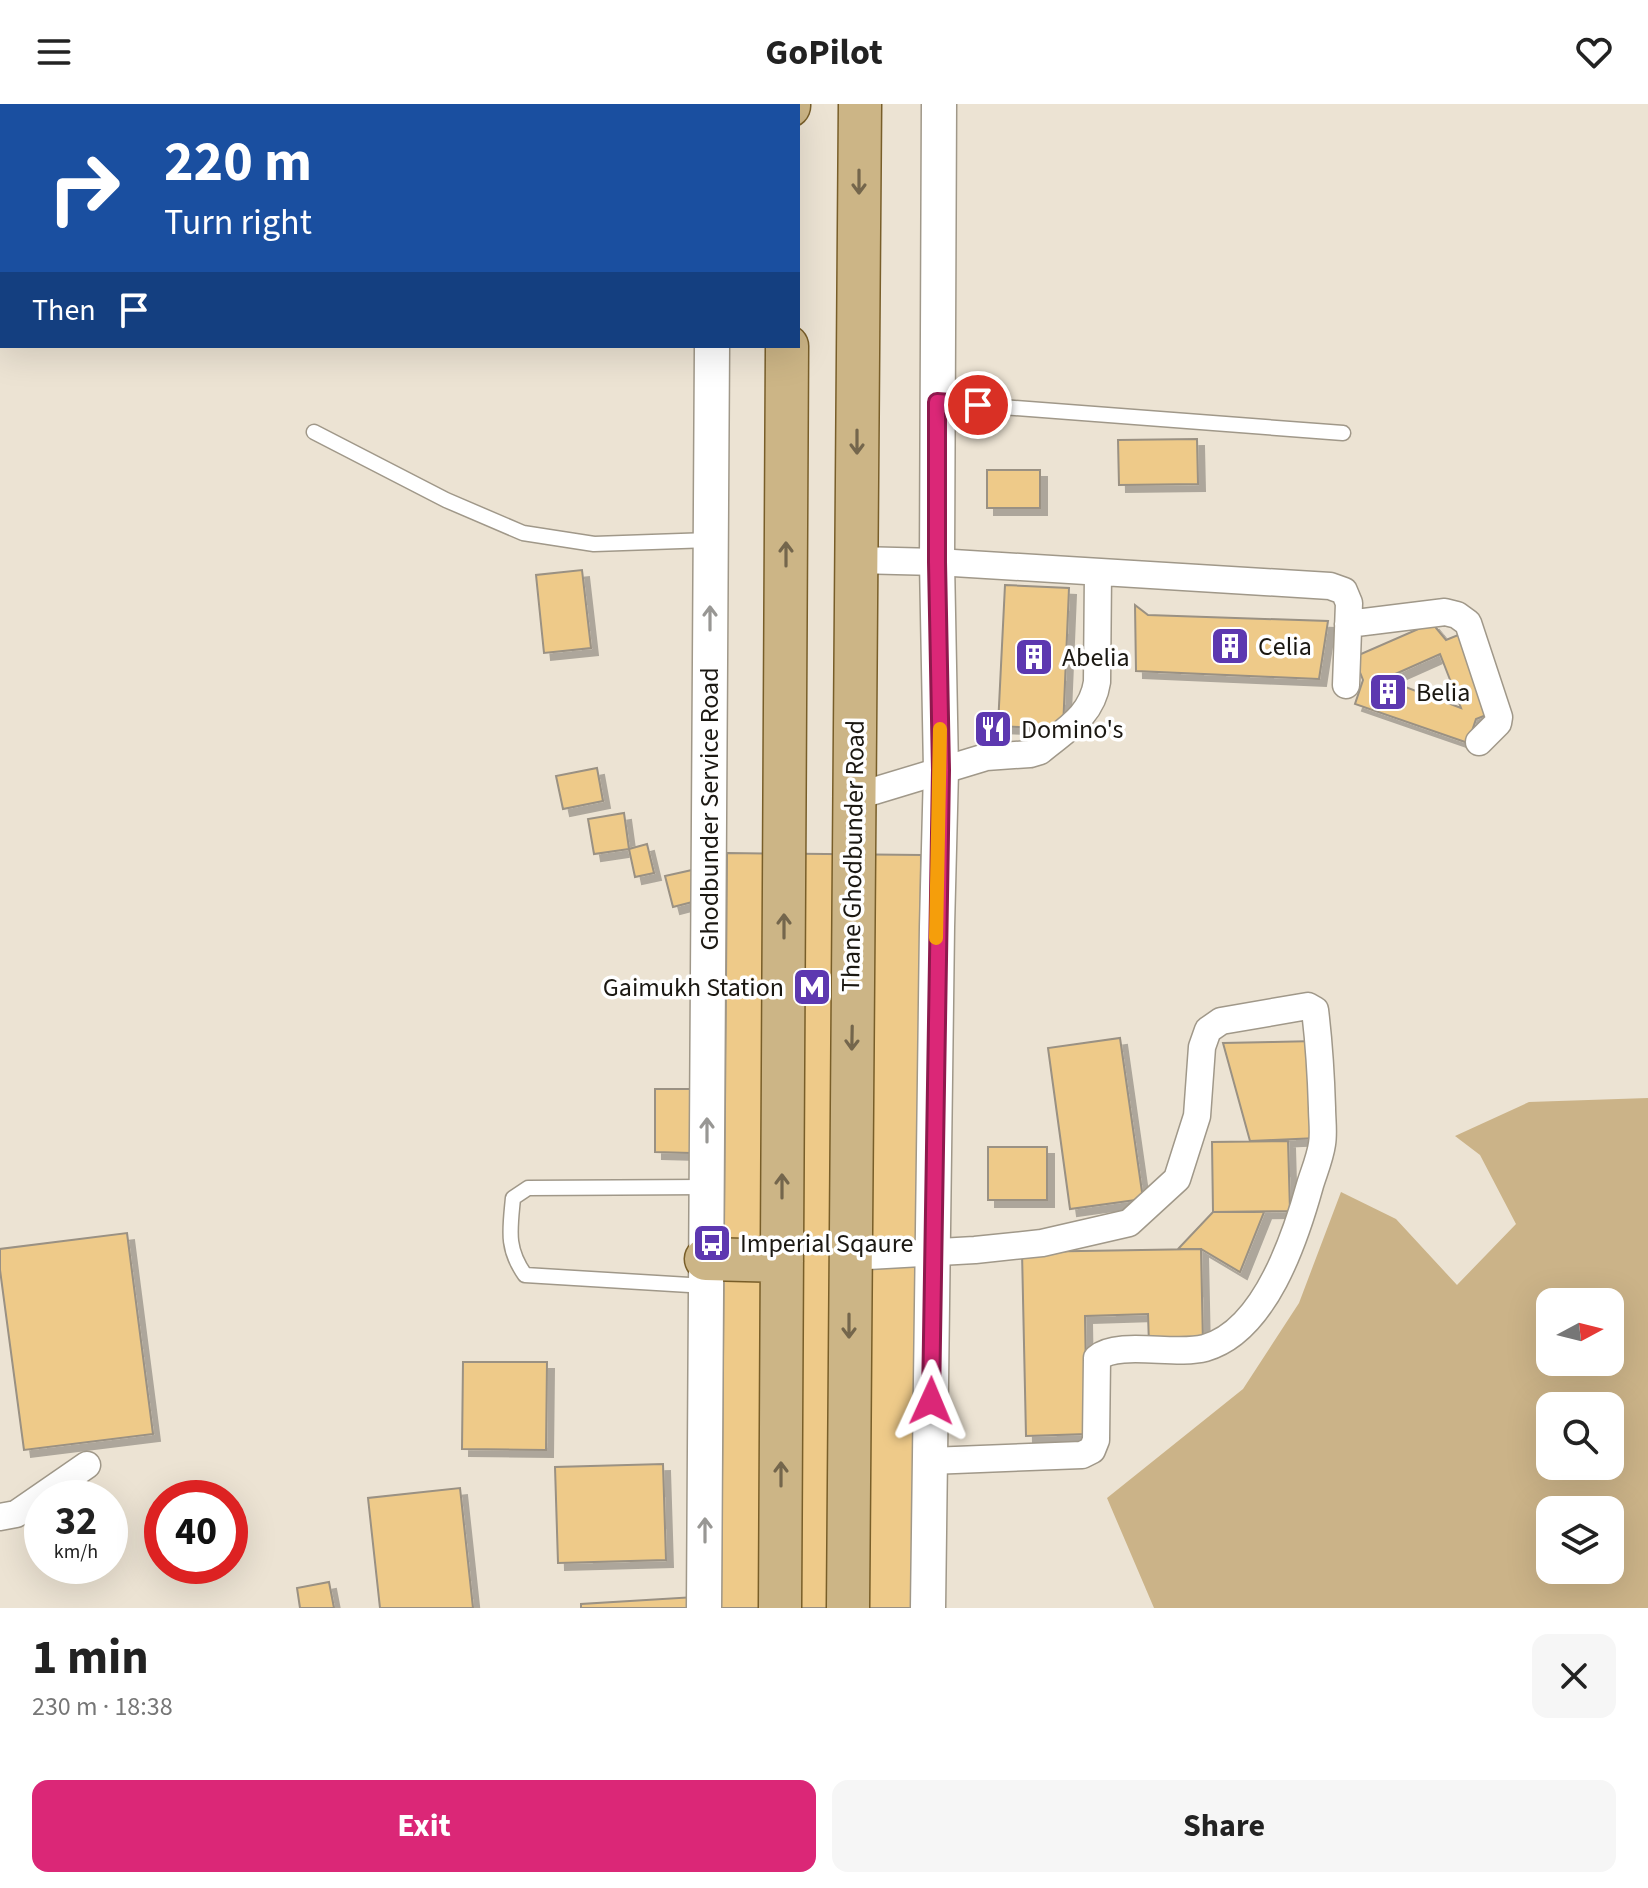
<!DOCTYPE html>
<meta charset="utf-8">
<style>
:root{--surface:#fff;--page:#f6f6f6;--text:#222;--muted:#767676;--accent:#db2777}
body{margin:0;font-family:"Source Sans 3",sans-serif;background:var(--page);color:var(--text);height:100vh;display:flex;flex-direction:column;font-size:30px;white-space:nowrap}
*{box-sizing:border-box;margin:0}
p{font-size:26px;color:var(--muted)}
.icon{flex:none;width:44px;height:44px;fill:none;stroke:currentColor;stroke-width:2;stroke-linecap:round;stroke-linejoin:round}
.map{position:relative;height:1504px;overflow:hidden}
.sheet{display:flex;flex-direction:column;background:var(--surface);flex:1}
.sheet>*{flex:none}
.top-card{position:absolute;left:0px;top:0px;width:800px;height:244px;box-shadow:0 8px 32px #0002;background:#1a4fa0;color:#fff;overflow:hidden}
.needle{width:52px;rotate:83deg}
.buttons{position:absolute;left:1536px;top:1184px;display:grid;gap:16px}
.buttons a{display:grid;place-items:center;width:88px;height:88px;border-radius:16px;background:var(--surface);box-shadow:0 8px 32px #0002;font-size:40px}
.speed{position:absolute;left:24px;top:1376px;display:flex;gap:16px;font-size:40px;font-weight:700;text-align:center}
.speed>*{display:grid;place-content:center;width:104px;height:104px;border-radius:50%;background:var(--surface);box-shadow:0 8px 32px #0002;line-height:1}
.speed small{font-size:20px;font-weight:400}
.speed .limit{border:12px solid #d22;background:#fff;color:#111}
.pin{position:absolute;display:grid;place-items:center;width:68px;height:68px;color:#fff;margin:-34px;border:4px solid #fff;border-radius:50%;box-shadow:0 2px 8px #0007}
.me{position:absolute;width:88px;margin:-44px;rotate:1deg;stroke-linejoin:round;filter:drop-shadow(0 0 6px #0008)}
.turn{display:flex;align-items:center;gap:28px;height:168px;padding:0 32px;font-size:36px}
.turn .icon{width:104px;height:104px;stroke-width:2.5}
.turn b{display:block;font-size:56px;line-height:68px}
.then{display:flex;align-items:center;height:76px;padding:0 32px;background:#0003;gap:16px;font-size:30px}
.round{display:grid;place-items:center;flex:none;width:84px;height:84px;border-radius:16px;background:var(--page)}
.overview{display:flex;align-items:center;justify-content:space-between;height:136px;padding:0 32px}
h1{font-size:48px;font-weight:700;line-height:60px}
.primary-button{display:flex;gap:16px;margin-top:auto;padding:16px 32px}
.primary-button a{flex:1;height:92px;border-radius:16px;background:var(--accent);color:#fff;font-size:32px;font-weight:700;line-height:92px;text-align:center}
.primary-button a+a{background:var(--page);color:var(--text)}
header{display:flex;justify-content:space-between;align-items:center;height:104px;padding:0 32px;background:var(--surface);font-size:36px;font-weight:700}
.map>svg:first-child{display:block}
.green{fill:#cbb388;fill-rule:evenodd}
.building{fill:#eeca89;stroke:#9a9183;stroke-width:2;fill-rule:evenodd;filter:url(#shadow)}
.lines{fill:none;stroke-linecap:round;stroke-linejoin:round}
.service-casing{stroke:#a09889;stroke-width:17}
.minor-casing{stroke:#a09889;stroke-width:29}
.tertiary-casing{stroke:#a09889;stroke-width:37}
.primary-casing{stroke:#785e29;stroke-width:45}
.service{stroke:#fff;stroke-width:14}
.minor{stroke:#fff;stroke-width:26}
.tertiary{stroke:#fff;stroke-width:34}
.primary{stroke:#ccb586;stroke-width:42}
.oneway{stroke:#74664c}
.oneway2{stroke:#989794}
.route-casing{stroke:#8e194d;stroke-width:20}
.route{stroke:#db2777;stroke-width:14}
.slow{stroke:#f59e0b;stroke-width:14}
.labels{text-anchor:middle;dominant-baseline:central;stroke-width:7;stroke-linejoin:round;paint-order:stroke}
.poi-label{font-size:26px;fill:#1b1812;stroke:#fff;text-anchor:start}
.street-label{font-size:26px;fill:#1b1812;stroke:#fff}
</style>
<header><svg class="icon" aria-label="menu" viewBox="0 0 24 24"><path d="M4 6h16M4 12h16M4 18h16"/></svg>GoPilot<svg class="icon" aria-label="heart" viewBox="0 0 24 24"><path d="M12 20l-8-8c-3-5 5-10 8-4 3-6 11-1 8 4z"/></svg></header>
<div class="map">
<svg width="1648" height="1504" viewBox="0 0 1648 1504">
<defs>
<filter id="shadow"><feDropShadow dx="7" dy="7" stdDeviation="0" flood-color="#0004"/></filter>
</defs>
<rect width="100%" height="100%" fill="#ece3d3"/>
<path class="green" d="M1648,994V1504H1154L1107,1394L1243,1285L1299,1199L1341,1088L1396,1115L1457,1181L1516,1120L1480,1051L1455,1032L1529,998ZM1550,1198H1610V1258H1550ZM1550,1302H1610V1362H1550ZM1550,1406H1610V1466H1550Z"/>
<path class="building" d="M1197,335L1198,380L1119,381L1118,336Z
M987,366H1040V404H987Z
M582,466L591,544L544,549L536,471Z
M1005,481L1069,484L1063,625L998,622Z
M1135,501L1148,511L1328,517L1319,575L1136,567Z
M1432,519L1446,536L1463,529L1494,608L1476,615L1468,639L1355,600L1363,576L1354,553ZM1440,550L1461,604L1384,575Z
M597,664L603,697L563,705L556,672Z
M624,709L629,745L594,750L588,715Z
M647,740L654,769L635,773L629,745Z
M727,749L921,751L915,1504H721Z
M692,766L700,796L673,803L665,772Z
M1120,934L1143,1095L1070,1105L1048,944Z
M1316,937L1318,1034L1250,1037L1223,939Z
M655,985H691V1049L655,1048Z
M1288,1037L1290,1107L1213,1108L1212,1038Z
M988,1043H1047V1096H988Z
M1213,1108H1264L1240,1168L1201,1145H1178Z
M127,1129L153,1330L24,1346L0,1166V1145Z
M1201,1145L1203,1240L1149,1241L1148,1210L1085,1212L1087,1330L1026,1332L1022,1148Z
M463,1258H547L546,1346L462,1345Z
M663,1360L666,1456L558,1459L555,1363Z
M460,1384L473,1504H380L368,1394Z
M329,1478L334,1504H300L297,1484Z
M695,1493L696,1504H581V1500Z"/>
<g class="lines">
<g class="service-casing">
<path id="service" d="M937,298L1343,329
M314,328L446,396L523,429L594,440L710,436
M706,1182L525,1171C506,1144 510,1126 513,1094L528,1084L706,1083"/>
</g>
<g class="minor-casing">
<path id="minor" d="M856,456L937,458L1330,482L1344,487L1349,499L1346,581
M1348,520L1445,508L1457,511L1468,519L1499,613L1498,619L1479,638
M854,693L986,653L1030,650L1040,647C1065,626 1092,612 1097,578L1098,468
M850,1153L975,1146L1042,1139L1129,1119L1177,1075L1197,1012L1202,943L1208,926L1221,917L1308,902L1315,906C1319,939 1321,971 1322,1004C1322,1015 1324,1029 1322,1040C1320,1054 1314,1068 1310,1081C1295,1135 1265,1227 1205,1244C1175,1252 1118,1236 1097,1254L1096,1336L1092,1346L1082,1351L930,1357
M0,1413L16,1410L87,1361"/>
</g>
<g class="tertiary-casing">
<path id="tertiary" d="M714,2V0
M704,1504L712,242
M928,1504L937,823L941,666L937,458L939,0"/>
</g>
<g class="primary-casing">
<path id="primary" d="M789,2V0
M706,1155L782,1157
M780,1504L787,242
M848,1504L860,0"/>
</g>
<use href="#service" class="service"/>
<use href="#minor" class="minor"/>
<use href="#tertiary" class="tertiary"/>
<use href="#primary" class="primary"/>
</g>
<defs><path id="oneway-shaft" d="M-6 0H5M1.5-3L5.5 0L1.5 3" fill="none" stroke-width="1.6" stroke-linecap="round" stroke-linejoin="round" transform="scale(2)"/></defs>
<g class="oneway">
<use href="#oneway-shaft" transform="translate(859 78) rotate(90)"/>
<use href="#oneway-shaft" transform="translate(857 338) rotate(90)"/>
<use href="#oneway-shaft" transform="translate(786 450) rotate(-90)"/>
<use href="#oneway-shaft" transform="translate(784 822) rotate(-90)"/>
<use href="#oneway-shaft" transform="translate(852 934) rotate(91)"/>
<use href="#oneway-shaft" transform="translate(782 1082) rotate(-90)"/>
<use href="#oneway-shaft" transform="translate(849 1222) rotate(90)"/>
<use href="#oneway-shaft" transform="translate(781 1370) rotate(-90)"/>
</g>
<g class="oneway2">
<use href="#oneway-shaft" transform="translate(710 514) rotate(-90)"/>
<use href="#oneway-shaft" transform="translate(707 1026) rotate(-90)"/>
<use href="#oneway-shaft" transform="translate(705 1426) rotate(-90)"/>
</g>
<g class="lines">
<g class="route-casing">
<path id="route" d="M931,1297L941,666L937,458V298L978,301"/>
</g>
<use href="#route" class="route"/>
<path class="slow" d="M936,834L940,625"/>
</g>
<defs>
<g id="building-square" transform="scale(2)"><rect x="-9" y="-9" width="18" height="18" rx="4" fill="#5d38b0" stroke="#fff"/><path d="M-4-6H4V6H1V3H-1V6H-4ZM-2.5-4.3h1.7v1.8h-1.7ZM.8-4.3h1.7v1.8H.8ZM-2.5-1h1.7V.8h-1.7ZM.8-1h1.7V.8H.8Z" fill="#fff"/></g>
<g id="restaurant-square" transform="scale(2)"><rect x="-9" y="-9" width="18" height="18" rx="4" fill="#5d38b0" stroke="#fff"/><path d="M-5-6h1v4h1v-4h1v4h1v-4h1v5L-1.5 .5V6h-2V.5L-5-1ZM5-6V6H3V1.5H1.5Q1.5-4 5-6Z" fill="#fff"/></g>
<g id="metro-square" transform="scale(2)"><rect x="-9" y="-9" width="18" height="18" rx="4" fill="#5d38b0" stroke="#fff"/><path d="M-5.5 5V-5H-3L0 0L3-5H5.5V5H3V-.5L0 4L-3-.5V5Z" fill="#fff"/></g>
<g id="bus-square" transform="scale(2)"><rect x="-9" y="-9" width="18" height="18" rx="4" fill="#5d38b0" stroke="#fff"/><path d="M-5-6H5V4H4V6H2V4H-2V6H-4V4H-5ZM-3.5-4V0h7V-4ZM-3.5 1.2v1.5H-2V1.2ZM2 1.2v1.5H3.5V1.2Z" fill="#fff"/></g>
</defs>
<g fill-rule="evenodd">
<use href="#building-square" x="1230" y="542"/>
<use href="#building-square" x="1034" y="553"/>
<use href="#building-square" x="1388" y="588"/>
<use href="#restaurant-square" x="993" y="625"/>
<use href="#metro-square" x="812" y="883"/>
<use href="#bus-square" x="712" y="1139"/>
</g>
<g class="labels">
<g class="poi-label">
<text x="1258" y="542">Celia</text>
<text x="1062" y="553">Abelia</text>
<text x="1416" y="588">Belia</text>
<text x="1021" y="625">Domino's</text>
<text x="784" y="883" text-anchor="end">Gaimukh Station</text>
<text x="740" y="1139">Imperial Sqaure</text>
</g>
<g class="street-label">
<text transform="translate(709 705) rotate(-90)">Ghodbunder Service Road</text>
<text transform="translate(853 752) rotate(-89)">Thane Ghodbunder Road</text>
</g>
</g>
</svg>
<div class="buttons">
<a><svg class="needle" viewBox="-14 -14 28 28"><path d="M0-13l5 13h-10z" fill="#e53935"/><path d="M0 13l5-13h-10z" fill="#767676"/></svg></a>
<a><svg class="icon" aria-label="search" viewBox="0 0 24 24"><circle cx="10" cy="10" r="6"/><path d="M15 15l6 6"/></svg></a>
<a><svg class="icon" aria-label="layers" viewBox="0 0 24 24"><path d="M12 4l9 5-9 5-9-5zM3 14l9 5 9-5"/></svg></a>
</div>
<div class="speed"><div>32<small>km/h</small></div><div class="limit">40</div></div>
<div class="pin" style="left:978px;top:301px;background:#d93025"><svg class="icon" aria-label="arrive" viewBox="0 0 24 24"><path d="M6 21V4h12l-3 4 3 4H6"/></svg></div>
<svg class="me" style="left:931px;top:1297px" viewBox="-20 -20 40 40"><path d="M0-17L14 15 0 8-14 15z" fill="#db2777" stroke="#fff" stroke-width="4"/></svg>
<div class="top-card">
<div class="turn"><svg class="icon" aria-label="right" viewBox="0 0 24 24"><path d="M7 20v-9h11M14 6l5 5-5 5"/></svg><div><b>220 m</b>Turn right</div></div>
<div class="then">Then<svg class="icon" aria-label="arrive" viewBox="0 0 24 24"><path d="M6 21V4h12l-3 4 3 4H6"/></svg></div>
</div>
</div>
<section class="sheet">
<div class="overview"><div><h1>1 min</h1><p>230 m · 18:38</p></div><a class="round"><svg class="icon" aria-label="close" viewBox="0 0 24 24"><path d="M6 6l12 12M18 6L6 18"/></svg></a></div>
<div class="primary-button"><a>Exit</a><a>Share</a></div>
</section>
